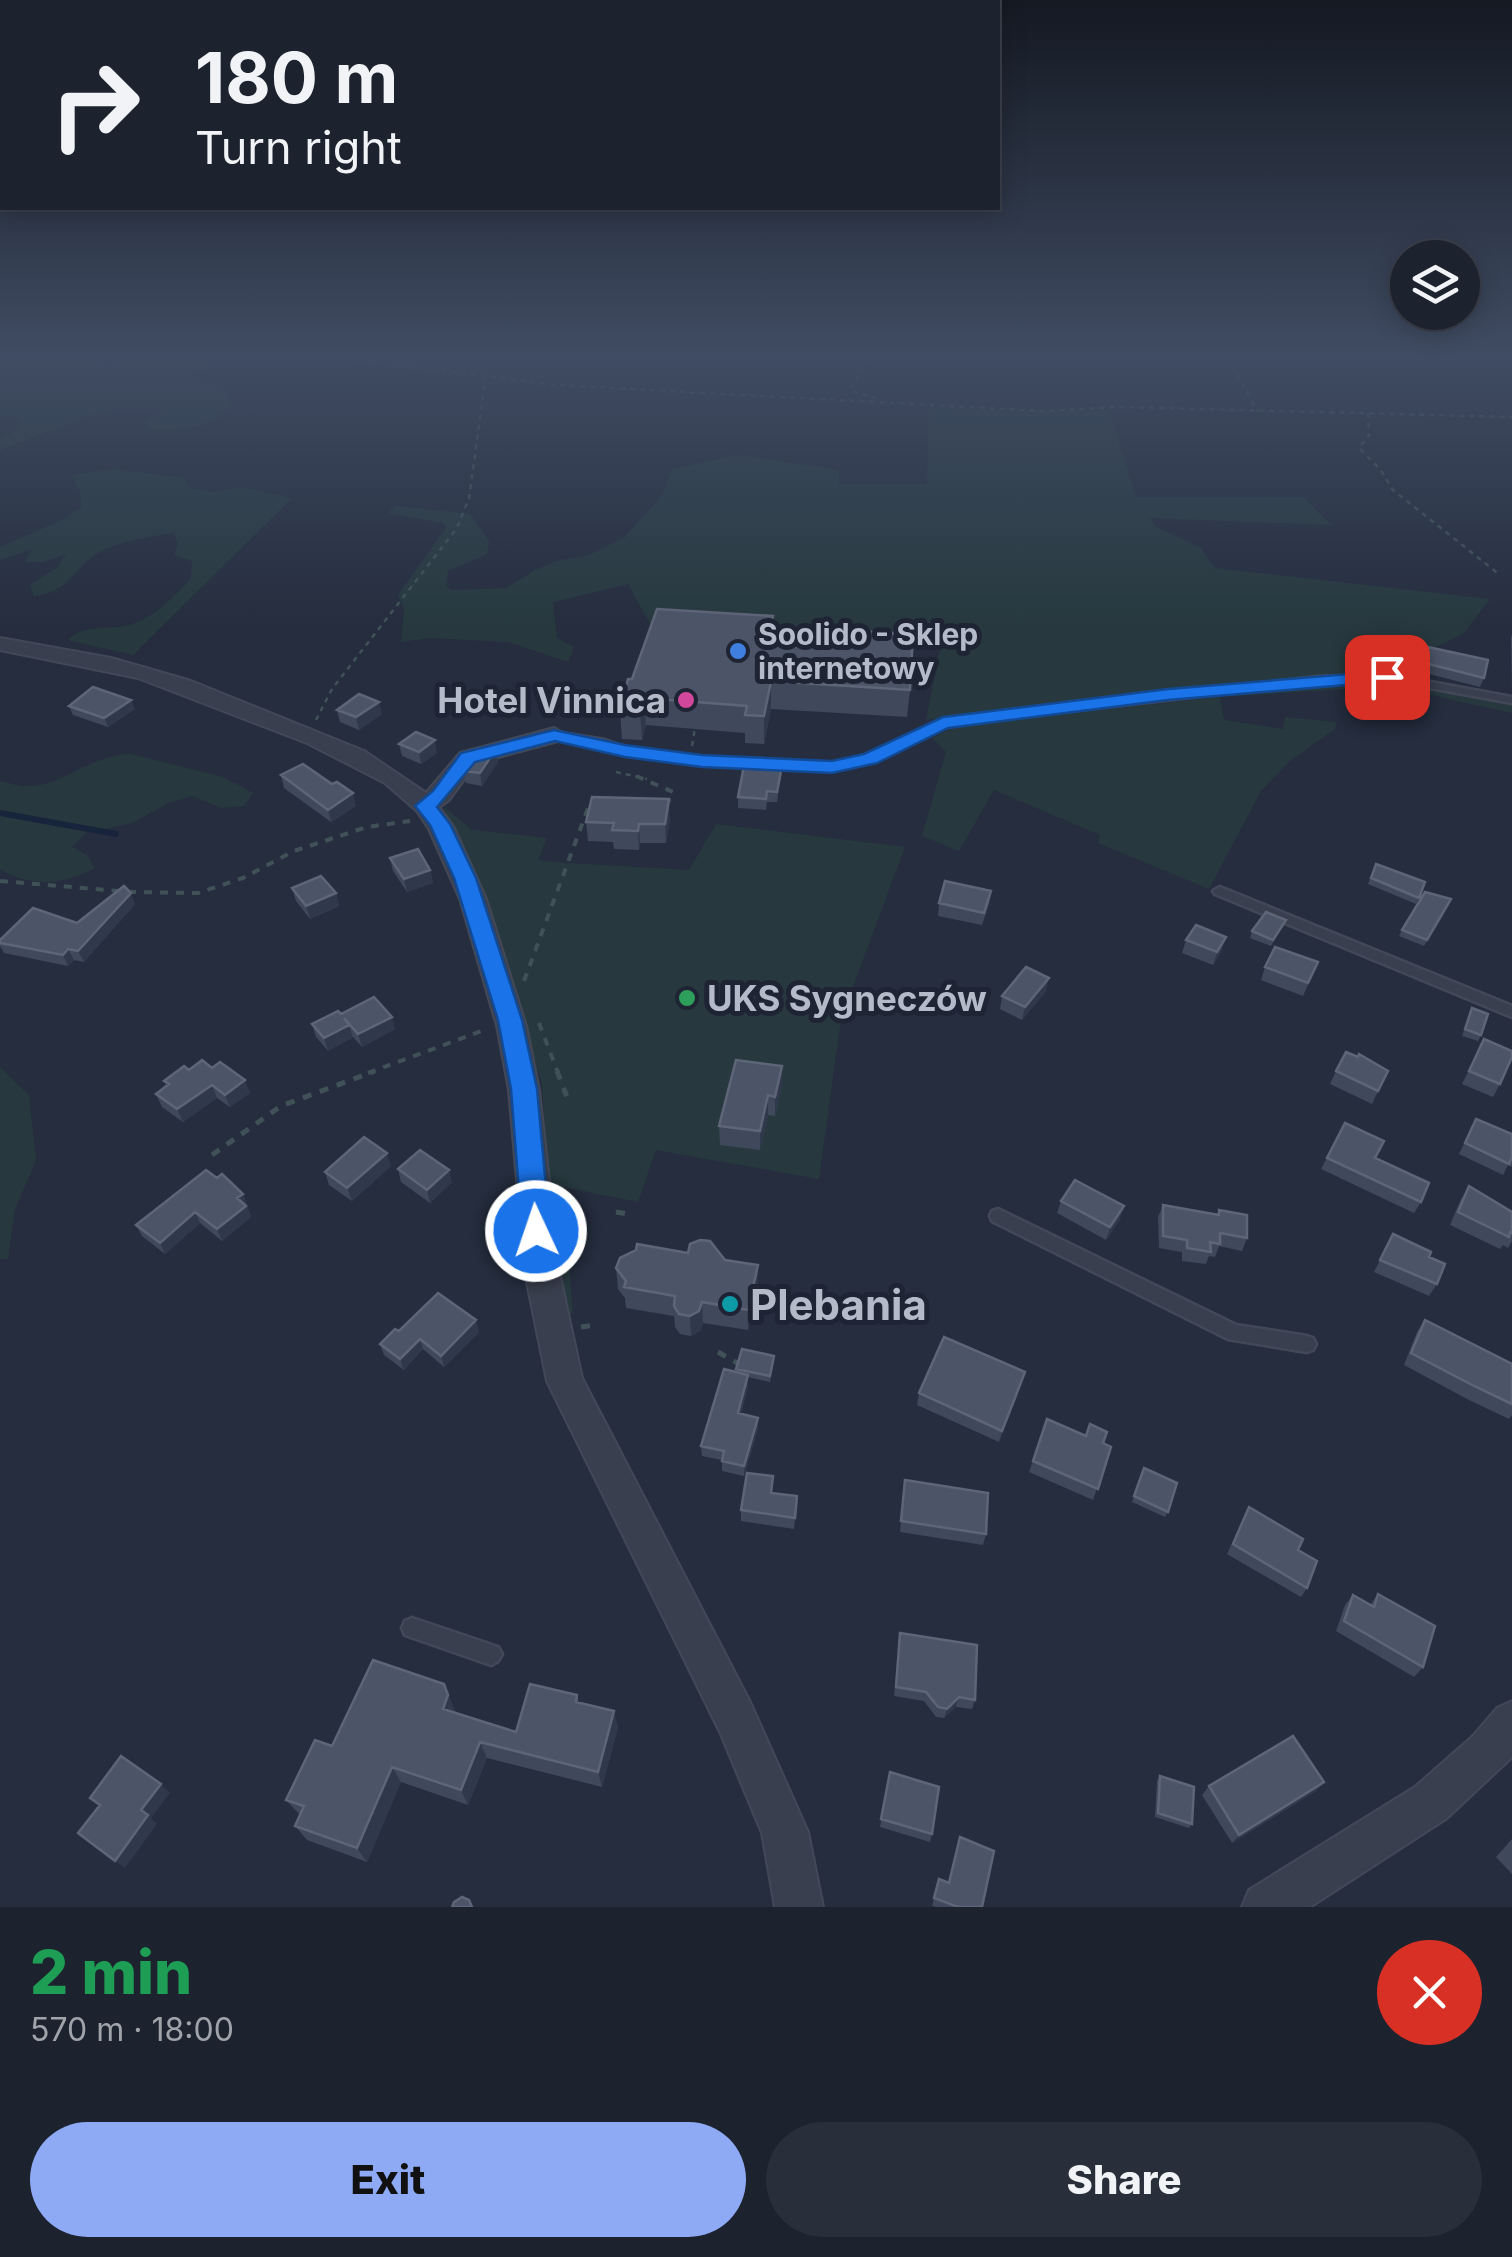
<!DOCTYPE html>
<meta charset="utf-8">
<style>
:root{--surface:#1c222e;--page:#292f3a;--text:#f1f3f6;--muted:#a0a4aa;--line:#3a3f4a;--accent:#8eaaf5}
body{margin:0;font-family:Inter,sans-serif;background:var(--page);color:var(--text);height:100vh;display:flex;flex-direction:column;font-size:38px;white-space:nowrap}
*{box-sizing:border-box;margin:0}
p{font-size:32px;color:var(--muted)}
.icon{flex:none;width:55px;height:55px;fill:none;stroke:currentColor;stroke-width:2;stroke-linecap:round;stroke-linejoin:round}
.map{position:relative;height:1907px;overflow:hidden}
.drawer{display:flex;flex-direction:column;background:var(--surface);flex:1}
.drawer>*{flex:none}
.hud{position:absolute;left:0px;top:0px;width:1000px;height:210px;box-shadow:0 5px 25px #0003,0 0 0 2px var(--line);background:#1c222e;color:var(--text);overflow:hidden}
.tools{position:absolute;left:1390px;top:240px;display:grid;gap:20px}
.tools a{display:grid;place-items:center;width:90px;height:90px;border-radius:50%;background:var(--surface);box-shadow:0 5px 25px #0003,0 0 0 2px var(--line);font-size:50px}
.pin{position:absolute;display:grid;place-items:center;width:85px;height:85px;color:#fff;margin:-42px;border-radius:20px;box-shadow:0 5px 15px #0006}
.me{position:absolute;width:110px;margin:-55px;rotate:357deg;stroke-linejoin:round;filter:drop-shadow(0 0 8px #0008)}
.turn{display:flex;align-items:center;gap:35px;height:210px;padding:0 30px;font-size:45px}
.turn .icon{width:130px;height:130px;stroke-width:2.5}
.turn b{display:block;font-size:70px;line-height:85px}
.round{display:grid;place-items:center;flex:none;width:105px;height:105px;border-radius:52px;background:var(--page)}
.head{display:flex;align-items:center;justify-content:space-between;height:170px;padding:0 30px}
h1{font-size:60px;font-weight:800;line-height:75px;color:#1e9e55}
.cta{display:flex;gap:20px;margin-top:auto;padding:20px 30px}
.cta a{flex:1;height:115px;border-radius:60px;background:var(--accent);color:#111;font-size:40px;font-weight:800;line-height:115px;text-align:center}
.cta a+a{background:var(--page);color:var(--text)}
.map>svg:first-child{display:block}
.green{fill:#27393f}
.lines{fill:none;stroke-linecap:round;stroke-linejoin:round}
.stream{stroke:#18233c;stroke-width:6}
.service-casing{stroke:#424857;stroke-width:5}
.minor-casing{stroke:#424857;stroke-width:4}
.path-far2{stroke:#405257;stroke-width:2.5;stroke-dasharray:5 5;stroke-linecap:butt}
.path-far1{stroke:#405257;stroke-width:4;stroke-dasharray:8 8;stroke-linecap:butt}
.path{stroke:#405257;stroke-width:5;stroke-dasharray:9 9;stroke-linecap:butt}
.service{fill:#393f4e;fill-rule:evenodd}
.minor{fill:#393f4e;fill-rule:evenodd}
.wall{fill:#40495c}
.shaded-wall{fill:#30384b}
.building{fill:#4c5568;stroke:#5d6577;stroke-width:2.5}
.route{fill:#1a73e8;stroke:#114b97;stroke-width:2.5}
.shop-dot{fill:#3f7fe0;stroke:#1e2433;stroke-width:4}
.hotel-dot{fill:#d1479c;stroke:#1e2433;stroke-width:4}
.leisure-dot{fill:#2e9e5b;stroke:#1e2433;stroke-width:4}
.culture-dot{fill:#0f9aa8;stroke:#1e2433;stroke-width:4}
.labels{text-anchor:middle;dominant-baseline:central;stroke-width:10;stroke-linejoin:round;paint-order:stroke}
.far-poi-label{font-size:30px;font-weight:bold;fill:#b5bac9;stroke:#1e2433;text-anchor:start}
.poi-label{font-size:35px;font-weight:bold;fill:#b5bac9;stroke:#1e2433;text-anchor:end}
.near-poi-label{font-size:42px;font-weight:bold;fill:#b5bac9;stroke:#1e2433;text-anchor:start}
</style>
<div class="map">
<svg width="1512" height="1907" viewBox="0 0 1512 1907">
<rect width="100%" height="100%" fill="#252d3e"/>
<path class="green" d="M0,357H94L98,365L108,366L131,357H200L206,359L208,370L189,371L195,381L223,386L230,407C208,429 178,432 148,429L145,422L162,412V408L103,411L0,450V439L17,430L24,420L0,416Z
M929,407L1022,412L1109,410L1136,497H1303L1331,525L1150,518L1156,527L1201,548L1215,568L1490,599L1464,633L1443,644L1411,653L1372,673L1162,692L926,720L941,644L651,626L628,584L553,602L557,638L574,647L568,662L508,642L430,638L401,642L404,609L398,595L446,528L443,523L388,513L396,506L470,514L489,541L487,554L448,571L446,586L451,590L506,588L535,570L560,560L587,556L625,537L663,494L672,469L738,455L839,470V484H927Z
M114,469L184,478L189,488L213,492L242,487L292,498L133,655L68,640C85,622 113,632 135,623C157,615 175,595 191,579L192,561L174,555L178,545L174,533C150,537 118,541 98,553C70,570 72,591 34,596L30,585L57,568L66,554L43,562H25L32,549L0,560V547L62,520L81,507L80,491L71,475Z
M1387,679L1512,704V713L1391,686L1220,697L1224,720L1283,729L1285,717L1337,722L1335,729L1291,760L1261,791L1209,889L1098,843L1100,835L994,790L959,851L922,836L946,752L932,738L956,726Z
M130,754L223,777L253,793L244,806L222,808L192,796L171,802L132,823L86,833L72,847L87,855L95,868C63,885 32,888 0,869V781C8,782 16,786 24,786C62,788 89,755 130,754Z
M443,806L472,830L547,838L538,860L552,862L689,870L716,824L905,847L841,1019L819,1179L656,1150L638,1202L563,1187L573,1314L565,1311L555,1271L542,1084L477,878Z
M0,1067L29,1095L36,1160L15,1209L8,1259H0Z"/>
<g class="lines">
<path class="stream" d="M0,813L116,834"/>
<g class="service-casing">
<path id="service" d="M1387,674L1512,697V703L1387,680L1317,683L946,725L875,760L832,771L701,765L625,754L602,746L554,738L548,735L554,732L605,740L627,748L701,757L832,763L867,755L943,719L1317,677Z
M1220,887L1512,1006V1017L1215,894L1213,891Z
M998,1209L1236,1325L1307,1336L1313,1338L1316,1344L1313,1350L1307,1352L1228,1339L992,1221L990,1216L992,1211Z
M412,1618L498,1647L502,1654L498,1661L491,1665L405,1635L402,1628L405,1621Z"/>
</g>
<g class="minor-casing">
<path id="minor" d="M0,638L111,658L191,681L364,751L426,793L460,753L554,728L565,735L562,740L476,763L449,800L439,807L454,828L486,899L526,1026L539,1090L559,1272L582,1378L750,1702L808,1832L823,1907H775L762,1833L720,1732L547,1381L525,1272L509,1090L497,1026L460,899L429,829L417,811L385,783L307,743L138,678L0,650Z
M1512,1701V1757L1447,1818L1310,1907H1242L1249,1890L1415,1787L1473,1736L1497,1708Z"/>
</g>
<path class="path-far2" d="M332,357L556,385L1044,411L1120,407L1512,417
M867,357L850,390L881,400
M1227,357L1258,412
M1368,413L1369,435L1359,448L1380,469L1393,490L1500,575
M611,697H624
M316,720L332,689L457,528L469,498L486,375
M692,746L695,728
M616,772L647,779"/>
<path class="path-far1" d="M636,776L673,792L667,805
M0,881L119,891
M128,892L198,893L243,878L294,851L367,827L410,821
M524,981L588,808H594
M539,1023L558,1073
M368,1073L487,1029"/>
<path class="path" d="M557,1071L567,1097
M212,1155L281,1106L375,1071
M616,1212L628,1214
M581,1327L596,1325
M718,1352L739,1364"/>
<use href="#service" class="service"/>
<use href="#minor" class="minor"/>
</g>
<path class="wall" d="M773,616V626L910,690L907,717L771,709L764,744L745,743V733L646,725L642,740L622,739L620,711L632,679Z
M1512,634V691L1511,638Z
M1428,647L1484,678L1480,687L1421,672Z
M69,706L135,709L108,727L73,715Z
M337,710L382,714L359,730L340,722Z
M399,744L437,753L421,764L402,756Z
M498,762L482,786L466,783L463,771Z
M772,762V767L782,766L777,802H767L766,810L738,808V797Z
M281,775L356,806L331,822L284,788Z
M670,818L666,843H640L639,850L614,849L613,842L588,841L586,822Z
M390,858L430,870L433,883L407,892L393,871Z
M1376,864L1425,882L1416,904L1368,884Z
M292,888L336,893L339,906L310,919L296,901Z
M991,891L989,904L982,925L938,916L939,903Z
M1451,899L1424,946L1399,936L1402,930Z
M135,904L84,962L74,960L68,966L4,953L0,946V940L77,923Z
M1286,920L1271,946L1250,938L1252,931Z
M1186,940L1222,950L1213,965L1182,953Z
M1318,962L1303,996L1261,980L1265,967Z
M1046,991L1022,1020L1000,1009L1002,996Z
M1472,1008L1481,1035L1478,1041L1462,1036Z
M341,1014L395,1029L362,1047L353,1037L328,1051L316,1037L312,1024Z
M1484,1039L1500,1084L1493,1097L1462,1084Z
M189,1070L250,1093L230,1107L217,1098L183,1122L162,1107L156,1094L166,1086L164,1081Z
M1336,1071H1388L1372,1104L1330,1084Z
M782,1086L775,1116L768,1115L760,1150L720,1145L719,1126Z
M1476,1119L1512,1134V1167L1508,1165L1503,1175L1459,1154Z
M1345,1123L1375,1158L1421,1202L1414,1213L1321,1169Z
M391,1166L352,1201L329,1185L325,1172Z
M398,1169L452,1182L430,1203L401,1182Z
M217,1178L243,1194L251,1217L222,1241L200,1223L165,1254L142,1236L136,1225Z
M1469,1186L1512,1212V1241L1508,1248L1503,1245L1500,1249L1450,1225L1461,1199Z
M1061,1201L1120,1219L1106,1240L1057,1213Z
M1163,1205L1217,1215L1219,1210L1247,1238L1242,1251L1219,1246L1215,1257L1209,1256L1206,1264L1182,1261V1252L1159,1248L1158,1217Z
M1393,1234L1429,1257L1437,1284L1429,1296L1374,1272Z
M725,1260L758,1265V1286L748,1330L703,1323L700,1331L691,1336L680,1334L675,1327L674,1316L626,1308L625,1298L618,1289L616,1268Z
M1425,1320L1512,1364V1415L1509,1419L1467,1399L1404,1365L1417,1332Z
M399,1331L479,1332L444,1367L423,1349L404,1370L384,1355L380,1344Z
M774,1356L770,1382L748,1377V1386L741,1414L758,1428L744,1476L722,1471V1460L702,1456L701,1446L737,1372L736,1369Z
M1025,1372L999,1442L917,1405L919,1393Z
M1047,1419L1111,1447L1093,1500L1029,1472Z
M1144,1468L1168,1512L1165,1517L1132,1502Z
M905,1480L986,1534L983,1545L900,1532Z
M772,1493L797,1496L794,1529L741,1521V1510Z
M1249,1507L1307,1588L1301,1597L1227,1554Z
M1378,1594L1423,1667L1414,1677L1336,1631L1345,1605L1353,1595L1370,1605Z
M900,1633L975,1700L972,1709L956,1707L944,1718L936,1717L924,1701L894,1696Z
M444,1684L455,1713L516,1732L577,1695L579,1702L618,1727L602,1787L487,1758L468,1805L401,1782L367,1862L307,1840L295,1826L300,1815L286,1800L332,1746Z
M890,1772L932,1834L930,1842L880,1827Z
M1160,1776L1192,1824L1189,1828L1155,1817L1157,1781Z
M1324,1782L1316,1791L1232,1843L1202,1795L1209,1786Z
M960,1837L982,1907H936L932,1906L939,1879L948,1882Z
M1512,1839V1874L1496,1857Z"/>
<path class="shaded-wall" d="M771,681V709L764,744V716Z
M644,698L646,725L642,740L640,712Z
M131,700L135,709L108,727L104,718Z
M379,702L382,714L359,730L356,717Z
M435,740L437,753L421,764L419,752Z
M496,749L498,762L482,786L480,773Z
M353,793L356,806L331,822L328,810Z
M669,799L670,818L666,843L665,824Z
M639,824L640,843L639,850L638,831Z
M430,870L433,883L407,892L404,879Z
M131,893L135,904L84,962L78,951Z
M336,893L339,906L310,919L306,906Z
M1226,937L1222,950L1213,965L1217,952Z
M68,949L74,960L68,966L63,955Z
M1049,978L1046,991L1022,1020L1025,1007Z
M392,1017L395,1029L362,1047L358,1034Z
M349,1025L353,1038L328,1051L324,1038Z
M782,1066V1086L775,1116V1097Z
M245,1080L250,1093L230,1107L225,1095Z
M212,1085L217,1098L183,1122L177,1109Z
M768,1095V1115L760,1150V1131Z
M387,1153L391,1166L352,1201L347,1188Z
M449,1170L452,1182L430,1203L427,1190Z
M243,1194L251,1217L222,1241L217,1229L237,1198Z
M1124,1206L1120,1219L1106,1240L1110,1227Z
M195,1212L200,1223L165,1254L160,1243Z
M758,1265V1286L748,1330V1310Z
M702,1302L703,1323L700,1331L691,1336L690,1316Z
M476,1320L479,1332L444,1367L441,1356Z
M420,1339L423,1349L404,1370L400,1359Z
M1025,1372L1022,1384L999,1442L1002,1431Z
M748,1375V1386L738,1423V1413Z
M758,1418V1428L744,1476V1466Z
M444,1684L455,1711L450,1725L443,1709Z
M959,1697L956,1707L944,1718L947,1709Z
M614,1711L618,1727L602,1787L598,1772Z
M480,1742L487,1758L468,1805L461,1790Z
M392,1767L401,1782L367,1862L357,1848Z
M1324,1782L1316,1791L1232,1843L1239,1835Z
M161,1784L170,1793L151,1818L157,1824L125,1868L115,1861L141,1810Z"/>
<path class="building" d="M657,609L773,616L771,626L913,634L910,690L771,681L764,716L745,715L747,706L644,698L640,712L620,711L628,679H632Z
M1428,647L1488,660L1484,678L1425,663Z
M93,687L131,700L104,718L69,706Z
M359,694L379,702L356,717L337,710Z
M416,732L435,740L419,752L399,744Z
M496,749L480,773L463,771L476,754Z
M745,760L772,762L771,767L782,766L777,792L767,791L766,799L738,797Z
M303,764L332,784L337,782L353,793L328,810L281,775Z
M592,797L669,799L665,824H639L638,831L612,830L614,823L586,822Z
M418,849L430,870L404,879L390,858Z
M1376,864L1425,882L1419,898L1371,878Z
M321,876L336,893L306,906L292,888Z
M945,881L991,891L984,913L939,903Z
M124,886L131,893L78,951L68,949L63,955L0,943V940L33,908L77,923Z
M1425,892L1451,899L1427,940L1402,930Z
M1266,912L1286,920L1273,940L1252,931Z
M1196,925L1226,937L1217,952L1186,940Z
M1275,947L1318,962L1308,983L1265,967Z
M1026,967L1049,978L1025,1007L1002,996Z
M374,997L392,1017L358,1034L344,1018L349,1025L324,1038L312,1024L338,1011L341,1014Z
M1472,1008L1488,1014L1481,1035L1465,1029Z
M1484,1039L1512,1051V1057L1500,1084L1469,1071Z
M1346,1052L1358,1057L1359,1054L1388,1071L1378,1091L1336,1071Z
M202,1060L212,1068L220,1062L245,1080L225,1095L212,1085L177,1109L156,1094L169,1084L164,1081L184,1066L189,1070Z
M736,1060L782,1066L775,1097L768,1095L760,1131L719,1126Z
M1476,1119L1512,1134V1157L1509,1164L1465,1143Z
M1345,1123L1384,1141L1375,1158L1429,1183L1421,1202L1327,1158Z
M364,1137L387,1153L347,1188L325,1172Z
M420,1150L449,1170L427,1190L398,1169Z
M206,1170L217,1178L222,1174L243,1194L237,1198L246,1206L217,1229L195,1212L160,1243L136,1225Z
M1075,1180L1124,1206L1110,1227L1061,1201Z
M1469,1186L1512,1212V1233L1510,1232L1509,1237L1458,1212Z
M1163,1205L1219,1215V1210L1247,1215V1238L1220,1233V1244L1210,1242L1211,1252L1187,1248V1240L1163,1236Z
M1393,1234L1431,1252L1429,1257L1445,1264L1437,1284L1380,1260Z
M700,1240L710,1241L725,1260L758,1265L748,1310L702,1302L699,1311L690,1316L679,1314L674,1306L675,1296L624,1287L626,1281L616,1268L620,1258L636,1250L637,1244L688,1253L690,1244Z
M438,1293L476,1320L441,1356L420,1339L400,1359L380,1344L395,1329L399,1331Z
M1425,1320L1512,1364V1404L1476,1387L1411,1353Z
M944,1337L1025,1372L1002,1431L919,1393Z
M742,1349L774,1356L770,1376L736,1369Z
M724,1369L748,1375L738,1413L758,1418L744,1466L722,1461L724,1451L701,1446Z
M1047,1419L1086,1436L1090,1424L1107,1432L1103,1443L1111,1447L1098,1489L1033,1461Z
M1144,1468L1177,1483L1168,1512L1134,1496Z
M747,1473L773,1476L771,1493L797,1496L795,1518L741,1510Z
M905,1480L988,1493L986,1534L901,1521Z
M1249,1507L1303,1539L1298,1550L1317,1561L1307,1588L1233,1544Z
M1378,1594L1435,1626L1423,1667L1344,1621L1353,1595L1374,1607Z
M900,1633L977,1645L975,1700L959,1697L947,1709L938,1707L926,1692L896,1687Z
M373,1660L444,1684L448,1695L443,1709L516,1732L530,1684L577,1695L576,1702L614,1711L598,1772L480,1742L461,1790L392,1767L357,1848L295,1826L304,1806L286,1800L315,1740L332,1746Z
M1293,1736L1324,1782L1239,1835L1209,1786Z
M121,1756L161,1784L141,1810L148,1815L115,1861L78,1833L100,1805L90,1798Z
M890,1772L939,1787L932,1834L881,1819Z
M1160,1776L1194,1787L1192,1824L1158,1813Z
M960,1837L994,1851L982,1907H958L934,1898L939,1879L949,1883Z
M462,1897L469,1900L472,1907H452L454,1902Z"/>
<linearGradient id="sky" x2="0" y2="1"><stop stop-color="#141922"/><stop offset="0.57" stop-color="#404c63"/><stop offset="1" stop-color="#404c63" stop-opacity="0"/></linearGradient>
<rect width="1512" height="624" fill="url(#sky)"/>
<path class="route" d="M1387,671L1396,677L1393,681L1168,700L948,728L877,763L832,773L702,767L625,757L555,741L475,762L437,807L450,824L476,878L522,1020L537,1089L550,1231L545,1239L536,1242L526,1239L522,1231L511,1089L498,1020L454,878L430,825L415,806L433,791L461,753L554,730L625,745L702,755L832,761L864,754L943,717L1168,689Z"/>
<circle class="shop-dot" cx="738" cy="651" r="10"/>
<circle class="hotel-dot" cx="686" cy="700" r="10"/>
<circle class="leisure-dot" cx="687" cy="998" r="10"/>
<circle class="culture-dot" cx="730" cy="1304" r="10"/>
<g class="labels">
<g class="far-poi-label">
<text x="758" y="634">Soolido - Sklep<tspan x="758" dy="34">internetowy</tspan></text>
</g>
<g class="poi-label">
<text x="666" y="700">Hotel Vinnica</text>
<text x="707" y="998" text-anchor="start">UKS Sygneczów</text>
</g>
<g class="near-poi-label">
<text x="750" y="1304">Plebania</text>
</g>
</g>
</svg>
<div class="tools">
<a><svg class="icon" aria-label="layers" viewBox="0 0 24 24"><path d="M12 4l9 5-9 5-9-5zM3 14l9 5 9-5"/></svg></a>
</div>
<div class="pin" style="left:1387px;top:677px;background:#d93025"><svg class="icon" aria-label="arrive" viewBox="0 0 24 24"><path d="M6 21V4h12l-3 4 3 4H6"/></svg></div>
<svg class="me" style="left:536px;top:1231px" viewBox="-20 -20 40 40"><circle r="17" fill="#1a73e8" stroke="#fff" stroke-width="3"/><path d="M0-11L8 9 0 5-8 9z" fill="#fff"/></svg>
<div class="hud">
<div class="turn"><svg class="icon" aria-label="right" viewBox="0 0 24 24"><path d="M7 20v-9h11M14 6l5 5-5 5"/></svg><div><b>180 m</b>Turn right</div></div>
</div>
</div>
<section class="drawer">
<div class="head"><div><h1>2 min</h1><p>570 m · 18:00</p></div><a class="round" style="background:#d93025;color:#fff"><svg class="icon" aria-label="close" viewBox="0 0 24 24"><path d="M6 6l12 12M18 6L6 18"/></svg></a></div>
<div class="cta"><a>Exit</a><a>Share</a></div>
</section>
